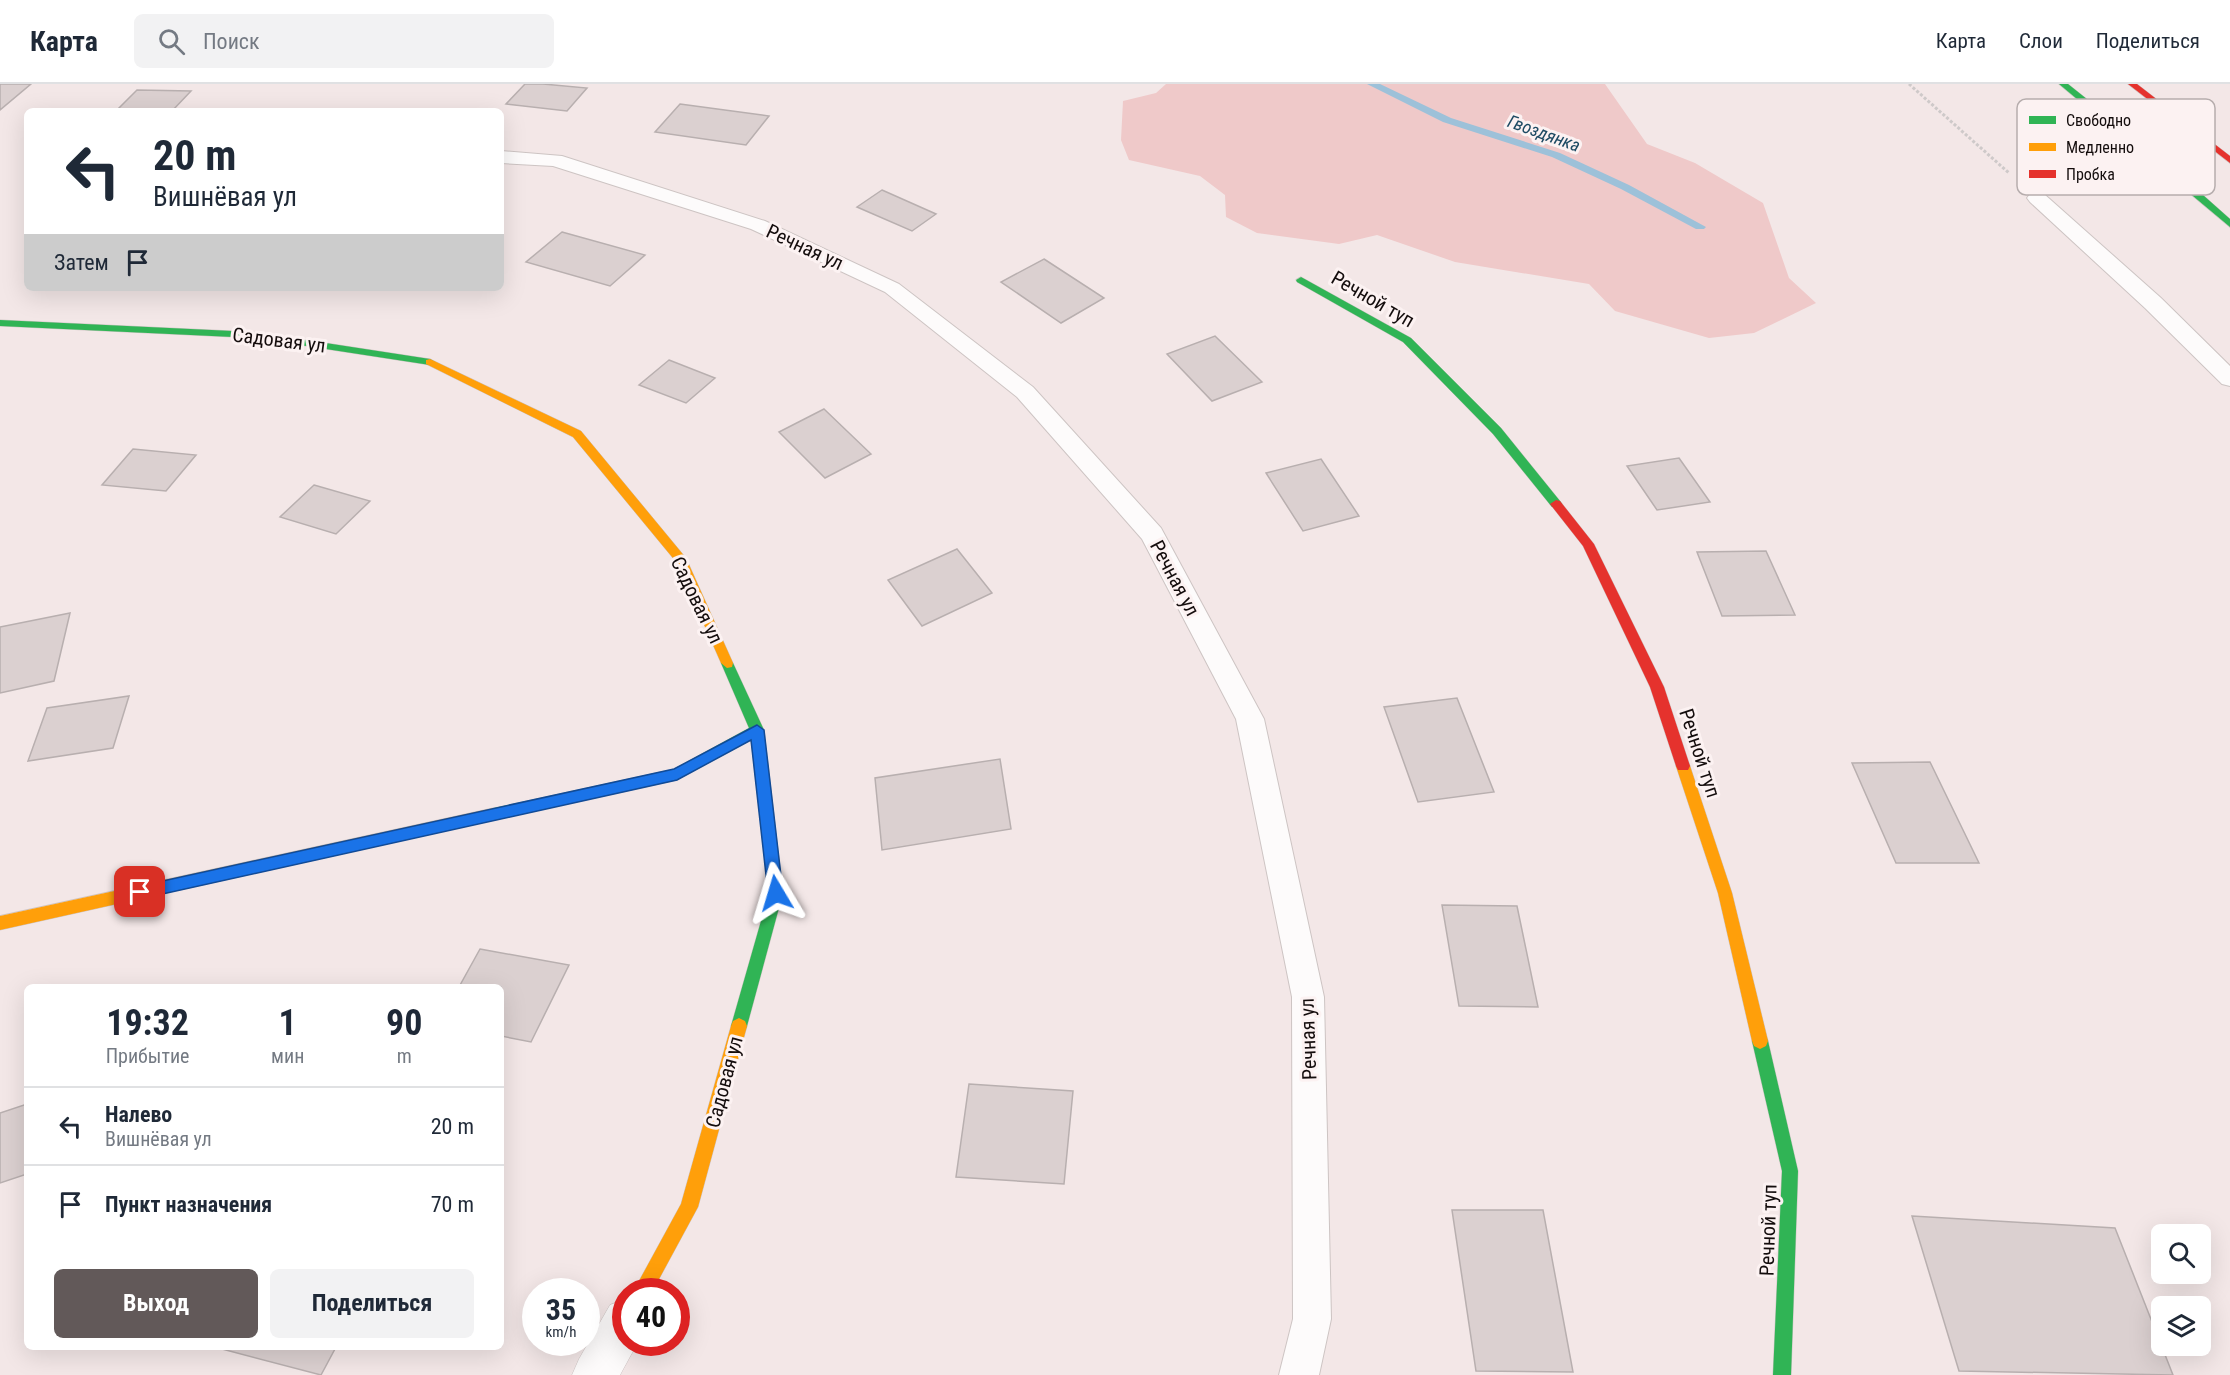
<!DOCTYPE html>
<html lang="ru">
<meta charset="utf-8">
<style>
:root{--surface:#fff;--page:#f2f2f3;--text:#1f2937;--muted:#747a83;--line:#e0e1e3;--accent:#625959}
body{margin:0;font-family:"Roboto Condensed",sans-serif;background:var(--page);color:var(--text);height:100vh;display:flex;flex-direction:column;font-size:22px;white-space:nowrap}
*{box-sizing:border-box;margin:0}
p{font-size:20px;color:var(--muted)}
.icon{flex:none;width:33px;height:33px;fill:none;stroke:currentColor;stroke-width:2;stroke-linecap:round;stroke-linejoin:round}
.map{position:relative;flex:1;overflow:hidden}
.drawer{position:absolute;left:24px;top:900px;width:480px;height:366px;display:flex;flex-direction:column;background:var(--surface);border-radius:9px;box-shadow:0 6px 24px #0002}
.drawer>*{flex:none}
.guide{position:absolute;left:24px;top:24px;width:480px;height:183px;border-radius:9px;box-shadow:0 6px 24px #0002;background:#fff;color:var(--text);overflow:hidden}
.controls{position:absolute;left:2151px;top:1140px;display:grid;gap:12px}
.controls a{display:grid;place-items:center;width:60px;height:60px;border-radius:9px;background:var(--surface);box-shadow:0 6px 24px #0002;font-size:30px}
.speed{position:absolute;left:522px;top:1194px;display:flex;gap:12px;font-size:30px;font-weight:700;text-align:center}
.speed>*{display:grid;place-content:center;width:78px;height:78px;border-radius:50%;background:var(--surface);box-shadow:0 6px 24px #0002;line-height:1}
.speed small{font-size:15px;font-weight:400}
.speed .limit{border:9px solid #d22;background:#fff;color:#111}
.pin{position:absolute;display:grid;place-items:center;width:51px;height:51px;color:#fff;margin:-26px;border-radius:12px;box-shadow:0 3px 9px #0006}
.me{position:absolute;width:66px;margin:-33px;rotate:353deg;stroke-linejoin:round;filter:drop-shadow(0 0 4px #0008)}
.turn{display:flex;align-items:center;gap:21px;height:126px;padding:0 30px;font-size:27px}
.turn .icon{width:78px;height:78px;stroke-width:2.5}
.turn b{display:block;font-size:42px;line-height:51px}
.then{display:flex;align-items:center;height:57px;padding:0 30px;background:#0003;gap:12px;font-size:22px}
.eta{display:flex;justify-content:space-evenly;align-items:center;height:102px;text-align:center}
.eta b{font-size:36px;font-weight:700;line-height:42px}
.cta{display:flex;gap:12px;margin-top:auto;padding:12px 30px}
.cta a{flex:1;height:69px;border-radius:9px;background:var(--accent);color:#fff;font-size:24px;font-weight:700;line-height:69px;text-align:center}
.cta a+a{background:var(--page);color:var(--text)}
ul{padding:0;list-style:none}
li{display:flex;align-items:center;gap:18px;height:78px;padding:0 30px;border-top:2px solid var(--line)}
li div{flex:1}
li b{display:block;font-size:22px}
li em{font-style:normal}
header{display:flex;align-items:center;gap:36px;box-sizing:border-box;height:84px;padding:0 30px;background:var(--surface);border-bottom:2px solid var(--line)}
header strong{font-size:28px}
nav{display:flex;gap:33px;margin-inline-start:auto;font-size:21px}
.search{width:420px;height:54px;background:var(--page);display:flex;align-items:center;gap:15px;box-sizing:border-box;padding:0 21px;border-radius:9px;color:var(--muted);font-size:22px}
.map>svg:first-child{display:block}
.green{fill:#efc9c9}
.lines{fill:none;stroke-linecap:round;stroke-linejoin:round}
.stream{fill:#9dc1d9;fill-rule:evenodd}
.building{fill:#dbd0d0;stroke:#b8afaf;stroke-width:1.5}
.lane-casing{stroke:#cdc4c3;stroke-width:2}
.street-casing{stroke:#cdc4c3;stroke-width:1}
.fast-casing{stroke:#cdc4c3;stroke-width:1}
.slow-casing{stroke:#cdc4c3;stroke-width:1}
.jam-casing{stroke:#cdc4c3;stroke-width:1}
.path{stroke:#cec9c9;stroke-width:3;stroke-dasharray:3 2;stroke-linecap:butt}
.lane{fill:#fdfbfb;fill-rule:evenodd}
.street{fill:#fdfbfb;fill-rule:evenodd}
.fast{fill:#30b455;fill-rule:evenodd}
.slow{fill:#ff9f0a;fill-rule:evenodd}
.jam{fill:#e5322d;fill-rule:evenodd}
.route{fill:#1a73e8;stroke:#114b97;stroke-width:1.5}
.labels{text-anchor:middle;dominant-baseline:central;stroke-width:6;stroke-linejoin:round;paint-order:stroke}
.far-water-label{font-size:18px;font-style:italic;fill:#1d4a63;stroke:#fcf2f2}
.street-label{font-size:20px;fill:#140d0d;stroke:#fcf2f2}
.key{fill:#fcf2f2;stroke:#b6adad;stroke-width:1.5}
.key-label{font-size:16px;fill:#140d0d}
</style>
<header>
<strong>Карта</strong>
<div class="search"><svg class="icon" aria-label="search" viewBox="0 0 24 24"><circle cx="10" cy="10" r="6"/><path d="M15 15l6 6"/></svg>Поиск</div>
<nav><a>Карта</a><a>Слои</a><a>Поделиться</a></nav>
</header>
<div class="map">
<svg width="2230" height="1291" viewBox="0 0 2230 1291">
<rect width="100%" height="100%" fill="#f3e7e7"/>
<path class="green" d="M1166,0H1605L1647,60L1695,79L1763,119L1789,194L1816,219L1754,249L1709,254L1615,227L1589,200L1455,178L1377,151L1339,160L1257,149L1226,133L1225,111L1200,92L1129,76L1121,56L1123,17L1156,9Z"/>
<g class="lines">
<path class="stream" d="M1367,0H1380L1451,34L1560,69L1629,101L1706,143L1704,145H1696L1621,105L1552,73L1443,38Z"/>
</g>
<path class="building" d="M0,0H31L0,26Z
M525,0H543L587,4L567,27L506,20Z
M137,6L191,7L172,27H116Z
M680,20L769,32L746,61L655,48Z
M882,106L936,130L912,147L857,123Z
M562,148L645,171L610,202L526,178Z
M1044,175L1104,214L1061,239L1001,198Z
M1215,252L1262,298L1212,317L1167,270Z
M669,276L715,294L686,319L639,301Z
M824,325L871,370L825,394L779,348Z
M133,365L196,371L166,407L102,401Z
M1679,374L1710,418L1657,426L1627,382Z
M1321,375L1359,432L1303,447L1266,389Z
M314,401L370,417L336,450L280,433Z
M957,465L992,509L922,542L888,496Z
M1766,467L1795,531L1722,532L1697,468Z
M70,529L54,597L0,609V543Z
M129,612L113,664L28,677L47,624Z
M1457,614L1494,708L1418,718L1384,623Z
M1000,675L1011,745L882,766L875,694Z
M1930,678L1979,779H1896L1852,679Z
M1442,821L1517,822L1538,923L1459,922Z
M480,865L569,881L531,958L501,952V903H459Z
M969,1000L1073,1007L1064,1100L956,1093Z
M27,1020V1090L0,1099V1029Z
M1452,1126H1543L1573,1288L1476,1287Z
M1912,1132L2115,1144L2173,1291L1959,1287Z
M223,1263H336L321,1291L222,1265Z"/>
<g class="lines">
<g class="lane-casing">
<path id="lane" d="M501,67L562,72L765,137L899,200L1033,303L1161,444L1264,635L1324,913L1331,1235L1319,1291H1279L1293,1235L1292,913L1236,635L1142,455L1017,313L885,208L751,145L553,82L501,79Z
M2037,108L2044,110L2161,214L2230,282V302L2222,300L2145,224L2030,118L2027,114L2030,110Z"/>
</g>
<g class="street-casing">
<path id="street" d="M626,1215V1258H638L620,1291H572L579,1275L610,1221Z"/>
</g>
<g class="fast-casing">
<path id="fast" d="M2059,0H2068L2167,79L2230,135V143Z
M1301,193L1411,254L1501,344L1560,417L1562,420L1560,423H1552L1493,350L1403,258L1297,198L1296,196Z
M0,236L254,248L430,275L435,278L430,281L254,254L0,242Z
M727,574L733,579L764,646L783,809L747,942L745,947L739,950L733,947L731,942L769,809L751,656L677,696L494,736L489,734L487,730L489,726L494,724L674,685L749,644L721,579Z
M1760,949L1766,952L1768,957L1798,1087L1791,1291H1773L1782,1087L1752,957L1754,952Z"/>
</g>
<g class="slow-casing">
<path id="slow" d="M430,275L581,347L686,474L733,579L732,583L727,584L721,579L677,479L573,353L426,280V276Z
M1683,676L1688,678L1690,682L1732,809L1768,957L1766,962L1760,965L1754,962L1752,957L1718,809L1676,682L1678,678Z
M494,724L499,726L501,730L499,734L494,736L0,846V832Z
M739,934L745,937L747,942L698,1123L652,1208H633L681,1120L731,942L733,937Z"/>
</g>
<g class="jam-casing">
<path id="jam" d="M2128,0H2137L2230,72V79Z
M1556,416L1560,417L1594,460L1664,603L1690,682L1688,686H1678L1676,682L1650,603L1583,462L1550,420Z"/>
</g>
<path class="path" d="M1909,0L2009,89"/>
<use href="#lane" class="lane"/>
<use href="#street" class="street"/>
<use href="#fast" class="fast"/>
<use href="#slow" class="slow"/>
<use href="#jam" class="jam"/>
</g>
<path class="route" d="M757,641L764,646L783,809L781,813L776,815L770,813L768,809L751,656L677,696L140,815L135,813L133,808L135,804L140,802L674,685Z"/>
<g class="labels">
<g class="far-water-label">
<text transform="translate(1544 49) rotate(20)">Гвоздянка</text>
</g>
<g class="street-label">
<text transform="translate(805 163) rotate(25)">Речная ул</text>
<text transform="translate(1373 215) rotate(30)">Речной туп</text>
<text transform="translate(279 256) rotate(7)">Садовая ул</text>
<text transform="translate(1175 494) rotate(62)">Речная ул</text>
<text transform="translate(697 516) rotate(64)">Садовая ул</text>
<text transform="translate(1700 669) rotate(72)">Речной туп</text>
<text transform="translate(1308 955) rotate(-92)">Речная ул</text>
<text transform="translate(724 998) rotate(-75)">Садовая ул</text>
<text transform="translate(1768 1146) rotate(-88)">Речной туп</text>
</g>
</g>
<rect x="2017" y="15" width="198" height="96" rx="9" class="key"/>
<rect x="2029" y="32" width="27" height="8" fill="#30b455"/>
<rect x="2029" y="59" width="27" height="8" fill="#ff9f0a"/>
<rect x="2029" y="86" width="27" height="8" fill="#e5322d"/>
<g class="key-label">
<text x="2066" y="42">Свободно</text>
<text x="2066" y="69">Медленно</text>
<text x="2066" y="96">Пробка</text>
</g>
</svg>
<div class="controls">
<a><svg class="icon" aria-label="search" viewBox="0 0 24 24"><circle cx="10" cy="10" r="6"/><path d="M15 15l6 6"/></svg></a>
<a><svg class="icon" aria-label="layers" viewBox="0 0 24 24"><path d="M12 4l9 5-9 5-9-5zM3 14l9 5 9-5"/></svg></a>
</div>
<div class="speed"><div>35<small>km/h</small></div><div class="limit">40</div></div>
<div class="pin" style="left:140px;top:808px;background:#d93025"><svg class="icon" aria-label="arrive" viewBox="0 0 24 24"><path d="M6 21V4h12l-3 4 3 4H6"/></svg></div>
<svg class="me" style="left:776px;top:809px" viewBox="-20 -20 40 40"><path d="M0-17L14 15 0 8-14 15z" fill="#1a73e8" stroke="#fff" stroke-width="4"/></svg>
<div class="guide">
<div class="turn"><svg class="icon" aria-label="left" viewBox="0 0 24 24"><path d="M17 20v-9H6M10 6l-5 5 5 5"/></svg><div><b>20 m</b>Вишнёвая ул</div></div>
<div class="then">Затем<svg class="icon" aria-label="arrive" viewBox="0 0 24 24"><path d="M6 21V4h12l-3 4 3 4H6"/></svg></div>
</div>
<section class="drawer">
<div class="eta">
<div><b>19:32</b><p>Прибытие</p></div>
<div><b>1</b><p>мин</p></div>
<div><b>90</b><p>m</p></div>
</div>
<ul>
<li><svg class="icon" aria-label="left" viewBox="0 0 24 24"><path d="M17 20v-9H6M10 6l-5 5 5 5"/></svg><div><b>Налево</b><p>Вишнёвая ул</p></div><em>20 m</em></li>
<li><svg class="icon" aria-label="arrive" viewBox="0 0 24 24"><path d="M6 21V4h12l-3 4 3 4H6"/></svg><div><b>Пункт назначения</b></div><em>70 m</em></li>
</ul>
<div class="cta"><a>Выход</a><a>Поделиться</a></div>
</section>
</div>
